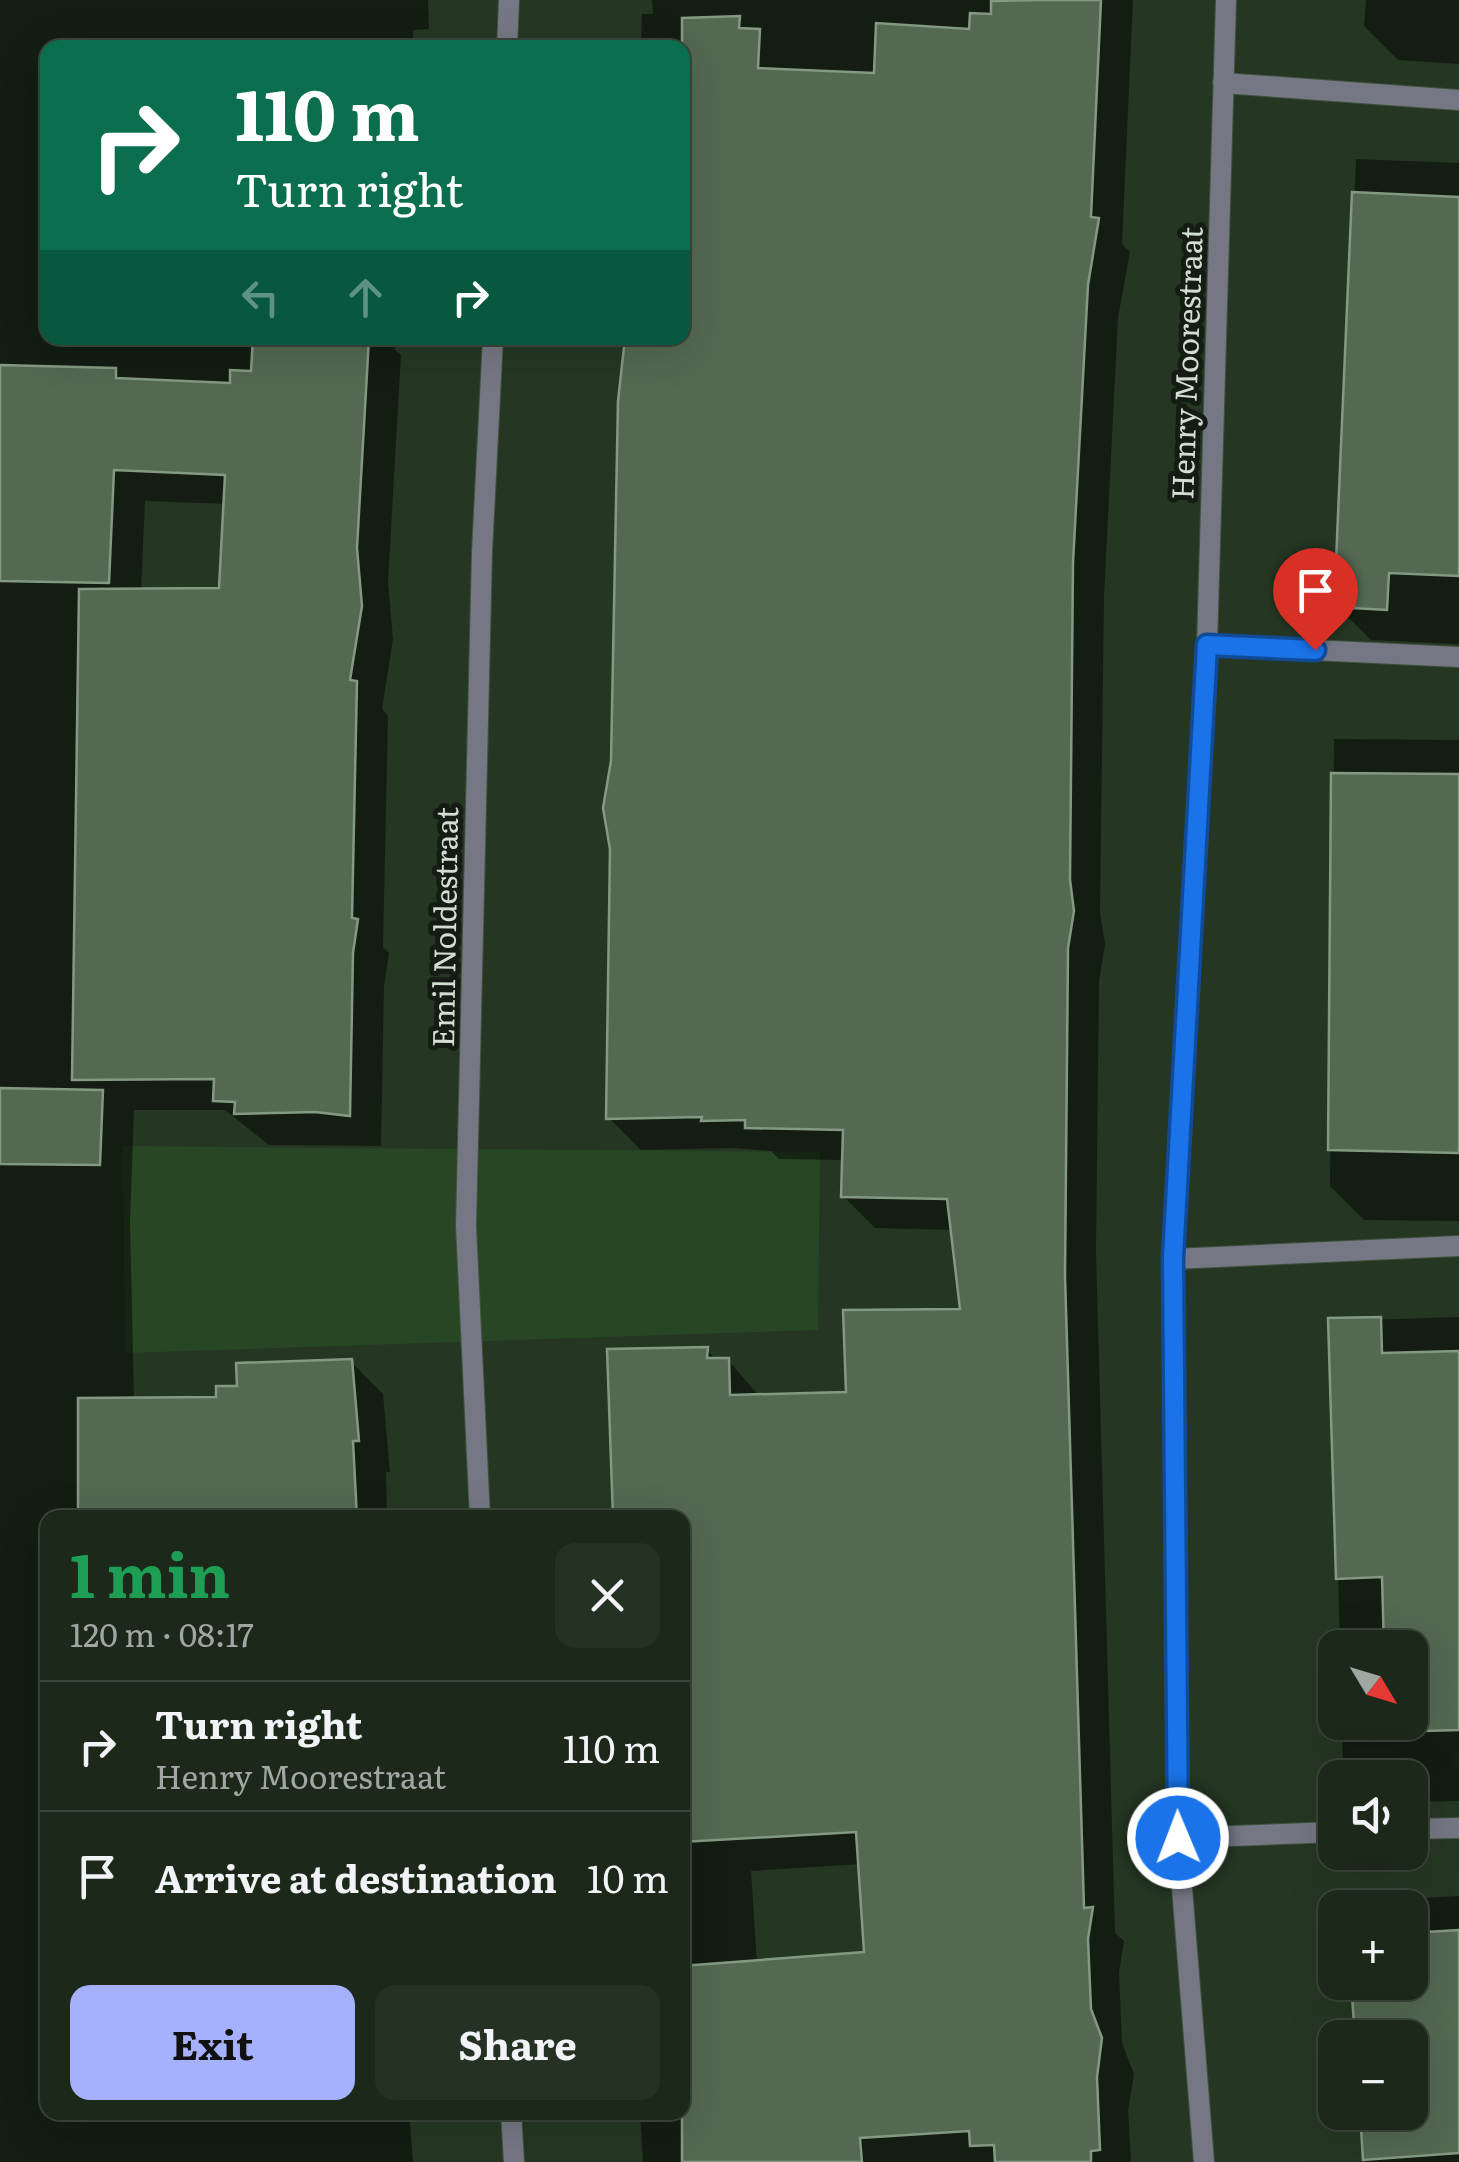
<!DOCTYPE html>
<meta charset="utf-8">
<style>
:root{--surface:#1c291a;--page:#253123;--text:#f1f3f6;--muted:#a0a6a2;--line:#3a4539;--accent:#a5b1fc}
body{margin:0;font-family:Literata,serif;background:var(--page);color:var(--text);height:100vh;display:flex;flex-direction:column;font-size:38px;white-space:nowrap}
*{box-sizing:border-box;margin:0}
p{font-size:32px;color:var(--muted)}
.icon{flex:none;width:55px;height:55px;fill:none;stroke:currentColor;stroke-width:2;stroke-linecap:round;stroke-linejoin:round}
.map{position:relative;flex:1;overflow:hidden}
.side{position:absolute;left:40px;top:1510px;width:650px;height:610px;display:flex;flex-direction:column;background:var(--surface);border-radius:20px;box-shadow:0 10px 40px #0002,0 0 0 2px var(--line)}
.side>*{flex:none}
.guide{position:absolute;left:40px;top:40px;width:650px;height:305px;border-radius:20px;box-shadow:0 10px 40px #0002,0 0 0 2px var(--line);background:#0b6e4f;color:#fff;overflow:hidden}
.needle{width:65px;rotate:128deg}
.buttons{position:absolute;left:1318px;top:1630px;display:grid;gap:20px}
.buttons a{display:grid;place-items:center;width:110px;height:110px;border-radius:20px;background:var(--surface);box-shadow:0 10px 40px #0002,0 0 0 2px var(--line);font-size:50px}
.pin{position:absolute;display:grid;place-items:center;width:85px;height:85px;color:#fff;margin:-102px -42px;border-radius:50% 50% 50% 0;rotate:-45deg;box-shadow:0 0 10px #0007}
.pin .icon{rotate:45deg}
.me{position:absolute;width:110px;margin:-55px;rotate:359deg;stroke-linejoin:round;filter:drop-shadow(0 0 8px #0008)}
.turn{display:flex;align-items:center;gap:35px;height:210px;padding:0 30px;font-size:45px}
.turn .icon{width:130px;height:130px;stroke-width:2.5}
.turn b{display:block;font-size:70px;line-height:85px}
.lanes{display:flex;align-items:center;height:95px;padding:0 30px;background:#0003;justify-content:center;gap:50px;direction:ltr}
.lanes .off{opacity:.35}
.round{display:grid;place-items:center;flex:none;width:105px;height:105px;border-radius:20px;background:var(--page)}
.summary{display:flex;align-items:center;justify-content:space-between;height:170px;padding:0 30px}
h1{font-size:60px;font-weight:700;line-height:75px;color:#1e9e55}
.button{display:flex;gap:20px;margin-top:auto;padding:20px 30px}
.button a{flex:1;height:115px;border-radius:20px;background:var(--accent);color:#111;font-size:40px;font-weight:700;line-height:115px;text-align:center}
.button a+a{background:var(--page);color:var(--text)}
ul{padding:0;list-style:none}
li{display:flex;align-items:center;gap:30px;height:130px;padding:0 30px;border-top:2px solid var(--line)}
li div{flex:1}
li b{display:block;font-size:38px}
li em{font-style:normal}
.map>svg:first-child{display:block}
.green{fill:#274624}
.shadow{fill:#0007;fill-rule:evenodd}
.building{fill:#546852;stroke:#849982;stroke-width:2.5}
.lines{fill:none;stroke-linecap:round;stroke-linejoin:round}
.minor-casing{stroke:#41523f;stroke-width:22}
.minor{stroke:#757884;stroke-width:20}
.route-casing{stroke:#114b97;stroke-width:25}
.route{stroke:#1a73e8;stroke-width:18}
.labels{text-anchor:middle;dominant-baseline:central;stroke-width:10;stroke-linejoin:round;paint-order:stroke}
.street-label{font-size:30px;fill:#d3ded2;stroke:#141c13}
</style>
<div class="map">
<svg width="1459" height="2162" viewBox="0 0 1459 2162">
<rect width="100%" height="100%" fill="#253723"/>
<path class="green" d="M123,1146L820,1152L818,1330L125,1353Z"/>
<path class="shadow" d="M0,0H428L429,29L413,30V48H48V338H397L395,350L401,355L388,582L393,639L382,709L388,716L383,947L389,953L384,986L381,1146L269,1145L225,1110H134L130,1222L134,1400H219L240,1388L351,1362L383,1394L390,1472H386L387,1518H48V2112H409L413,2162H0ZM145,501L226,504L221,591H141Z
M652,0H1133L1122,244L1130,252L1118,318L1104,597L1100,913L1105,944L1099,981L1096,1252L1115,1933L1124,1941L1119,1972L1122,2043L1134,2074L1128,2110L1131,2162H643L640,2112H682V1518L707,1350L717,1361L728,1360L760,1397L848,1394L963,1312L953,1230L875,1228L843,1196L844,1160L779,1159L771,1151L732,1148L641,1150L609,1118L624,338H682V48H641L642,14H653ZM861,1864L867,1954L757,1963L751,1871Z
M1366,0H1459V64L1398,60L1364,26Z
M1356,159L1459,163V644L1371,640L1337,606Z
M1334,739L1459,740V1221L1364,1220L1330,1186Z
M1459,1317V1801L1410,1802V1778H1351L1343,1769L1342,1722H1410V1648H1340L1331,1321Z
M1459,1896V2162H1365L1362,2112H1410V1908H1350L1349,1902Z"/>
<path class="building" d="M1042,0H1101L1091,217L1099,218L1088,285L1073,563L1070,880L1074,911L1068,948L1065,1276L1084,1908L1093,1907L1088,1939L1091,2009L1102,2038L1097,2077L1100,2150L1091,2151V2162H995L994,2145L970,2146L969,2131L860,2138L862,2162H682V1966L864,1952L856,1832L682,1842V1518H613L607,1349L708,1347L707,1358H729L730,1395L846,1392L843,1310L960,1309L947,1199L841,1197L843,1130L745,1128V1120L701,1121L702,1117L606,1119L610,849L603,808L611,761L618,401L625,338H682V18L740,16L739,28L760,29L758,68L874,73L876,23L969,29L970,13L991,14V1Z
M1352,192L1459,197V576L1389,573L1387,610L1334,607Z
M253,338H369L357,548L362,606L350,680L357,681L352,918L358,919L353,953L350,1116L315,1112L234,1114L235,1102L213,1101L214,1079L72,1080L79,589L219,588L225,475L114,470L109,583L0,581V365L116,368V378L230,383V370L251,371Z
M1331,773L1459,774V1153L1328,1150Z
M0,1088L103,1090L100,1165L0,1164Z
M1381,1317L1382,1353L1459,1351V1730L1386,1732V1722H1410V1648H1384L1382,1577L1336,1579L1328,1318Z
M352,1359L359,1441H353L357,1518H78V1398L216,1397V1386H237L236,1363Z
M1459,1930V2153L1363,2160L1360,2112H1410V2038H1355L1351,1982H1410V1933Z"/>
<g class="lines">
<g class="minor-casing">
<path id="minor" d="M507,48L509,0
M1223,83L1459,100
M1207,645L1459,657
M1173,1259L1459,1246
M480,1518L466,1226L482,552L493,338
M1410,1829L1459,1828
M1178,1838L1335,1832
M511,2112L514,2162
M1204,2162L1178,1838L1173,1259L1207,645L1226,0"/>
</g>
<use href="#minor" class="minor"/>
</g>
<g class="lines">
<g class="route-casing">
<path id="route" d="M1178,1838L1173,1258L1207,645L1315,650"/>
</g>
<use href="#route" class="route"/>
</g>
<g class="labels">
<g class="street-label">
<text transform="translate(1185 363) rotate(-88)">Henry Moorestraat</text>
<text transform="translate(443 927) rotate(-89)">Emil Noldestraat</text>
</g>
</g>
</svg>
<div class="buttons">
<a><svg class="needle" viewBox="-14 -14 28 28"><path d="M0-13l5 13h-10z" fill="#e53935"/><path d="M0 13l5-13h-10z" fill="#a0a6a2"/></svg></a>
<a><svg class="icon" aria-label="sound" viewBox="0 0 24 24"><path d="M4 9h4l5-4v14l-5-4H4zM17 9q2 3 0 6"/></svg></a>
<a>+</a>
<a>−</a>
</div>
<div class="pin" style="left:1315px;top:650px;background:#d93025"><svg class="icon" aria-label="arrive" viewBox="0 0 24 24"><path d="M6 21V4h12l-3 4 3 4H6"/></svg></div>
<svg class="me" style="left:1178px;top:1838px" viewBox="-20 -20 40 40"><circle r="17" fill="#1a73e8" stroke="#fff" stroke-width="3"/><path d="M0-11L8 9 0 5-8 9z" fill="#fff"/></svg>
<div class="guide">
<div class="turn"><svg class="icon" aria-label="right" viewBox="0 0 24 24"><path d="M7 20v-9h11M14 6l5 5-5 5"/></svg><div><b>110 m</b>Turn right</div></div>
<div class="lanes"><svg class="icon off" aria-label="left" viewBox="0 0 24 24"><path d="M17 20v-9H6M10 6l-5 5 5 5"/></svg><svg class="icon off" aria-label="ahead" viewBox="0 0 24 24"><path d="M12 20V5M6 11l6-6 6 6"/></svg><svg class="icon" aria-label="right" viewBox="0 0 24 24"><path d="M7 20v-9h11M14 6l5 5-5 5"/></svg></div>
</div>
<section class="side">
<div class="summary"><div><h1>1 min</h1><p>120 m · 08:17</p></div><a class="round"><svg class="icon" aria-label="close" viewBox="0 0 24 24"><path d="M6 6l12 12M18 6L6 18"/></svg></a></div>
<ul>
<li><svg class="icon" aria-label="right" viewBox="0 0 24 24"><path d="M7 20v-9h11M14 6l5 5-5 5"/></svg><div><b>Turn right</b><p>Henry Moorestraat</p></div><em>110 m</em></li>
<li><svg class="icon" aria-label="arrive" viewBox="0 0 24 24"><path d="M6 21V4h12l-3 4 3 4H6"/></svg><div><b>Arrive at destination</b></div><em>10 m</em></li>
</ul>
<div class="button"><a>Exit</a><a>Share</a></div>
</section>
</div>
